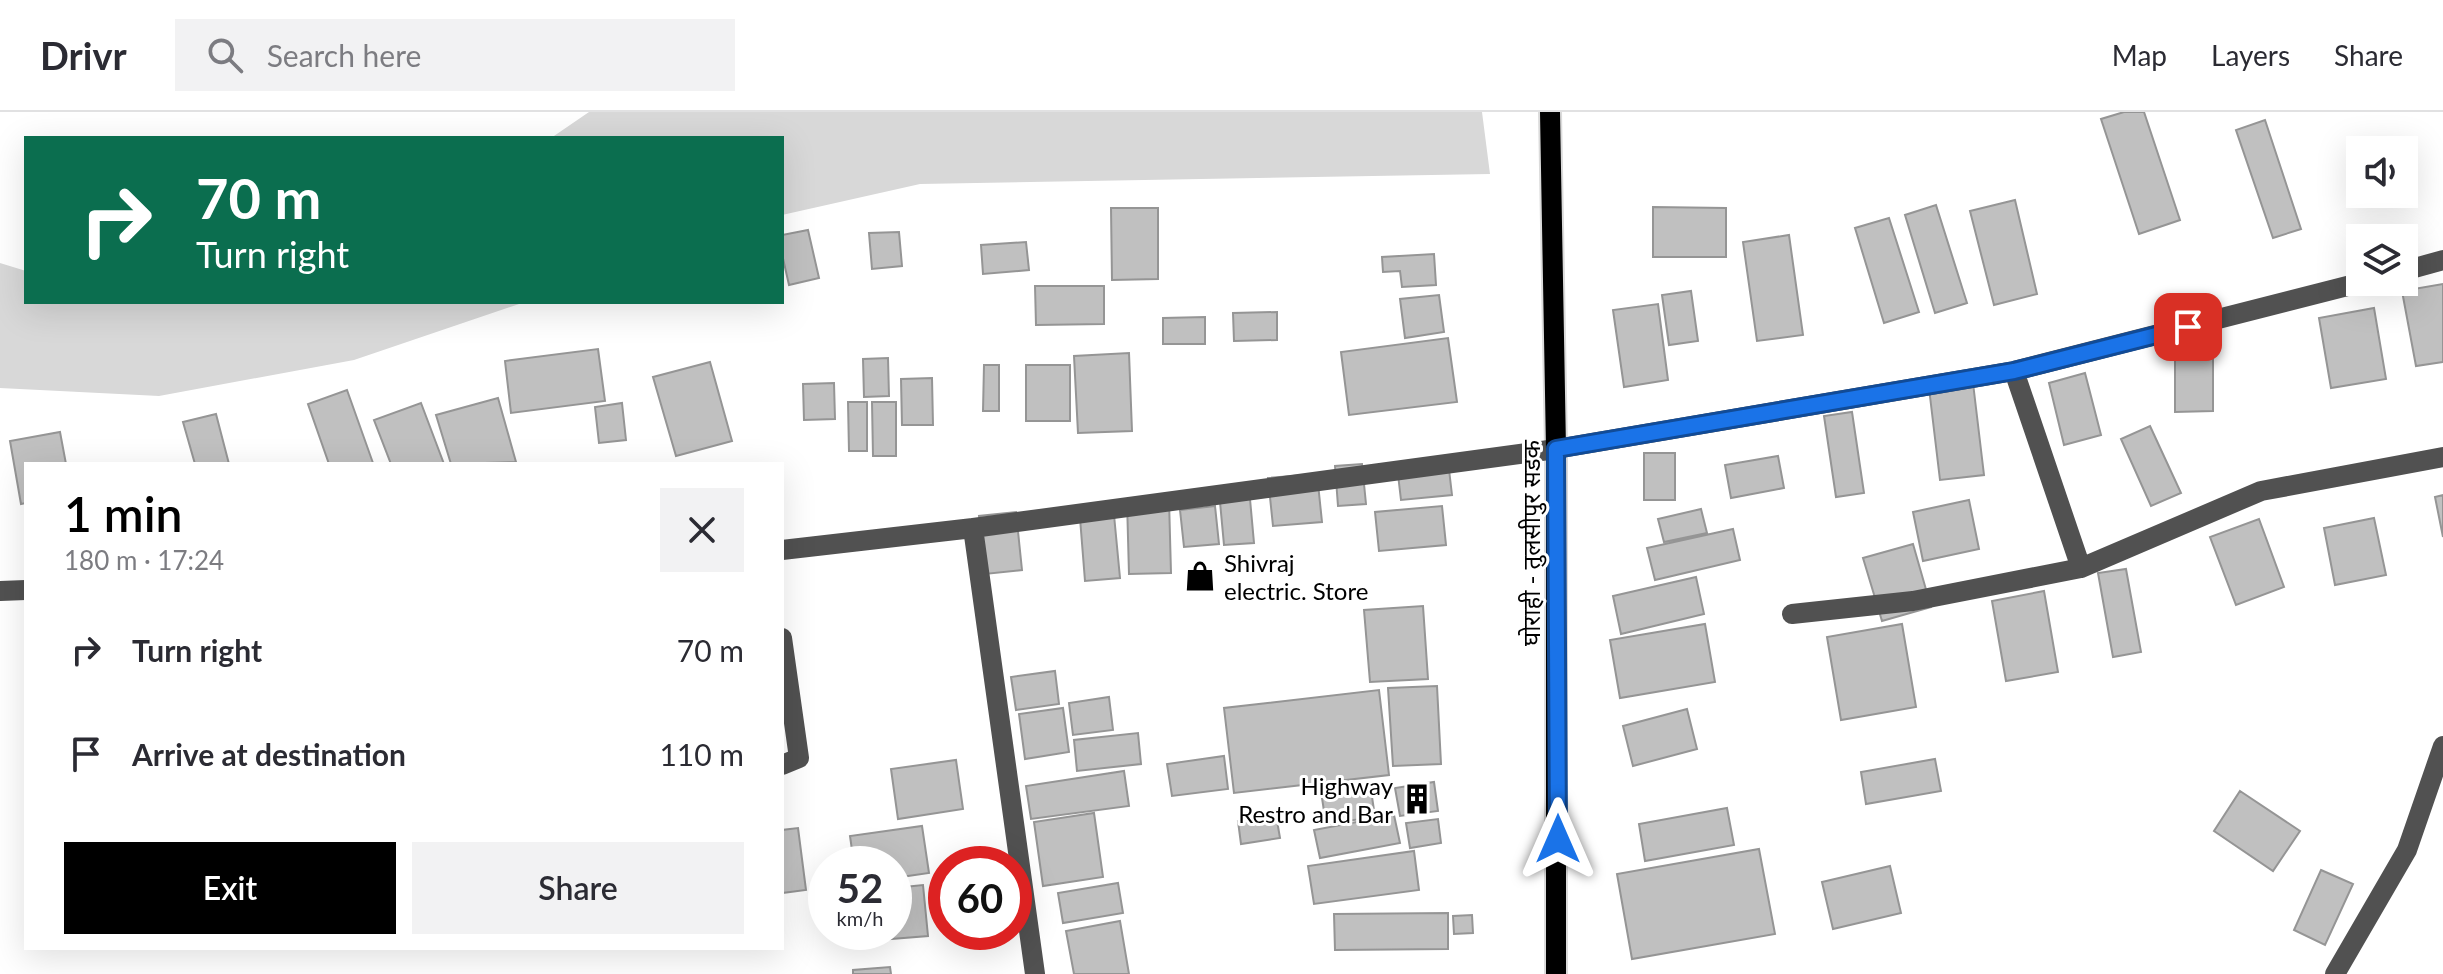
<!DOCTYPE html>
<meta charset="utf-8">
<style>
:root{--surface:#fff;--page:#f2f2f3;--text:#2b2b33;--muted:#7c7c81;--line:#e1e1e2;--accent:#000}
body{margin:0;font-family:Lato,"Noto Sans Devanagari",sans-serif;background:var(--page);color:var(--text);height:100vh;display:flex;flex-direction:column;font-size:30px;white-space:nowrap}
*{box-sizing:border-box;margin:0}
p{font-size:26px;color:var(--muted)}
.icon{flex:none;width:44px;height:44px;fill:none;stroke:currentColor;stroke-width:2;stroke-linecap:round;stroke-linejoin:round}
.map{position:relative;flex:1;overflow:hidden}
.details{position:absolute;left:24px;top:350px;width:760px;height:488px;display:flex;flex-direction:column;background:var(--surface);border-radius:0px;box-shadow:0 8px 32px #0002}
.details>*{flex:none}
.top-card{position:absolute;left:24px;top:24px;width:760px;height:168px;border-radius:0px;box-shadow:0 8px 32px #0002;background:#0b6e4f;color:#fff;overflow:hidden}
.controls{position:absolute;left:2346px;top:24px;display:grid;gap:16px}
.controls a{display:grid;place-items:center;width:72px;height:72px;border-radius:0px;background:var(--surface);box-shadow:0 8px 32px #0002;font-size:40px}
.speed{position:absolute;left:808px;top:734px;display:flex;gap:16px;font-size:40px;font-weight:700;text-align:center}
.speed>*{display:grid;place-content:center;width:104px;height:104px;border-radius:50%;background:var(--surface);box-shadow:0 8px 32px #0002;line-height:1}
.speed small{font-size:20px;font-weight:400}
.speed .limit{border:12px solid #d22;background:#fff;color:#111}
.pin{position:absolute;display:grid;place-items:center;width:68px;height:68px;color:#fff;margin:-34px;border-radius:16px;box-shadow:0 4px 12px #0006}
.me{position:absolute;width:88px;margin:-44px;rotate:0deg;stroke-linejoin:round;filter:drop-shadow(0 0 6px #0008)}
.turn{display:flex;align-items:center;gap:28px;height:168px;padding:0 40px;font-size:36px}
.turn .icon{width:104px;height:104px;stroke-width:2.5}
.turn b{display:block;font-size:56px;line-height:68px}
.round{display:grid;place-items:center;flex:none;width:84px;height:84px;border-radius:0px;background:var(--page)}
.head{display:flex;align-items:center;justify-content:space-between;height:136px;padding:0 40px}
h1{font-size:48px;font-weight:600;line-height:60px;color:var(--accent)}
.cta{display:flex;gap:16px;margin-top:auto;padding:16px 40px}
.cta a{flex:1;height:92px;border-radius:0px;background:var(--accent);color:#fff;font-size:32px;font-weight:600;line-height:92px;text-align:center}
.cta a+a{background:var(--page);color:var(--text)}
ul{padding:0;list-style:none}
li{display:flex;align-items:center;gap:24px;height:104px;padding:0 40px}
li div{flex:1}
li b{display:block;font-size:30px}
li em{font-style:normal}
header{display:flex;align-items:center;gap:48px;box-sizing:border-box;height:112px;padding:0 40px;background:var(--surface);border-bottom:2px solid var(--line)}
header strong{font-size:38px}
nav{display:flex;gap:44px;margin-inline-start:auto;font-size:28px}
.search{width:560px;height:72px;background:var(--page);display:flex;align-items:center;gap:20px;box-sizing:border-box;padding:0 28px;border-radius:0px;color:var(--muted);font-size:30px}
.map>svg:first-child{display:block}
.green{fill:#d8d8d8}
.building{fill:#c0c0c0;stroke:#959595;stroke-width:2}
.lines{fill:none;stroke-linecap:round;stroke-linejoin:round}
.major-casing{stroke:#dbdbdb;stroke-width:24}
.minor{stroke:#515151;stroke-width:20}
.major{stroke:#000;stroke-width:20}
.route-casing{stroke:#114b97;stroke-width:20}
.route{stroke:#1a73e8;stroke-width:14}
.labels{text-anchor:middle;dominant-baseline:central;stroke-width:6;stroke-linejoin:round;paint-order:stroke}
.street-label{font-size:24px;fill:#000;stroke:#fff}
.poi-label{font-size:24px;fill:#000;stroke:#fff;text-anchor:start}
</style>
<header>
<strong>Drivr</strong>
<div class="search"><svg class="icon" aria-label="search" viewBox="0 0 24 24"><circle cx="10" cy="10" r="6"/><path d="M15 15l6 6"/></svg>Search here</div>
<nav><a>Map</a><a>Layers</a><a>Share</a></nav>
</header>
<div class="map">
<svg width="2443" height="862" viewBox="0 0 2443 862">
<rect width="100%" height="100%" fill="#fff"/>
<path class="green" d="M589,0H1482L1490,62L920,72L782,103V26H551Z
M0,151L26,159V190H525L354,248L159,284L0,276Z"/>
<path class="building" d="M2124,0H2144L2180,108L2139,122L2101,7Z
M2265,8L2301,117L2273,126L2236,18Z
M2015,88L2037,182L1994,193L1970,99Z
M1936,93L1967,191L1935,201L1905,103Z
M1653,95L1726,96V145H1653Z
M1111,96H1158V167L1112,168Z
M1889,106L1919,200L1884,211L1855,116Z
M808,118L819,166L789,173L782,142V123Z
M899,120L902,154L872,157L869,121Z
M1789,123L1803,223L1757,229L1743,130Z
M1026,130L1029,158L983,162L981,133Z
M1434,142L1436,173L1402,175L1400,159L1383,160L1382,145Z
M2443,172V250L2416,254L2402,179Z
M1035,174H1104V212L1036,213Z
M1691,179L1698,229L1669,233L1662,183Z
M1439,183L1444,220L1405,226L1400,187Z
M1658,192L1668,268L1624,275L1613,198Z
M2374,196L2386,267L2331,276L2319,206Z
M1277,200V228L1234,229L1233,201Z
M1205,205V232H1163V206Z
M2175,222H2213V299L2175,300Z
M1448,226L1457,290L1349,303L1341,240Z
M598,237L605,289L511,301L505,249Z
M1129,241L1132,319L1078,321L1074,244Z
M888,246L889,284L864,285L863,247Z
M710,250L732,329L676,344L653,265Z
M984,253H999V299H983Z
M1026,253H1070V309H1026Z
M2085,261L2101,323L2064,333L2049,271Z
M932,266L933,313H902L901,267Z
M834,271L835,307L804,308L803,272Z
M1973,271L1984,363L1940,368L1929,276Z
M347,278L373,351L370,352H329L308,292Z
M498,286L516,350L451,352L436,303Z
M848,290H867V339H849Z
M872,290H896V344H873Z
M421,291L444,352H391L374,308Z
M622,291L626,328L599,331L595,295Z
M1852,300L1864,381L1836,385L1824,304Z
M216,302L229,352H195L183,310Z
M2150,314L2181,381L2151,394L2121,327Z
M60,320L66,352H26V391L21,392L10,329Z
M1644,341H1675V388H1644Z
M1778,344L1784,376L1731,386L1725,353Z
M1448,349L1452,383L1401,388L1397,354Z
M1362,352L1366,392L1338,394L1335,354Z
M1317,362L1322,410L1273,414L1268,366Z
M1249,376L1254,431L1224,433L1219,379Z
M2443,383V425L2435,385Z
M1169,388L1171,461L1129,462L1127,389Z
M1969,388L1979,437L1923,449L1913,400Z
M1215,394L1219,432L1184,435L1180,398Z
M1442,394L1446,433L1379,439L1375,400Z
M1701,397L1707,421L1664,430L1658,407Z
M1016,400L1022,458L985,462L979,404Z
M1114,403L1120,466L1085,469L1080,406Z
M2374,406L2386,463L2335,473L2324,416Z
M2259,407L2284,475L2236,493L2210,425Z
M1733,417L1740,448L1655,468L1647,436Z
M1913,432L1931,495L1882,509L1863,446Z
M2126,457L2141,540L2113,545L2098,461Z
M1696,465L1704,502L1621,522L1613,484Z
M2044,479L2058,560L2006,569L1992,489Z
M1423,494L1428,567L1370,570L1364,498Z
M1705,512L1715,570L1620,586L1610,528Z
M1902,512L1916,595L1841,608L1827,525Z
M1055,559L1059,592L1016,598L1011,565Z
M1437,574L1441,652L1393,654L1388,576Z
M1379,578L1389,663L1234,681L1224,596Z
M1109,585L1113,618L1073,623L1069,591Z
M1063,596L1069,640L1025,647L1019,602Z
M1687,597L1697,637L1633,654L1623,614Z
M1138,621L1141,652L1077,659L1074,628Z
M1224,644L1228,677L1172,684L1167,652Z
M1935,647L1941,679L1866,692L1861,660Z
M956,648L963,697L898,707L891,657Z
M1124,659L1129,694L1031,707L1026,674Z
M1434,670L1438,699L1400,704L1395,676Z
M1371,678L1375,705L1326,712L1322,686Z
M2240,679L2300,719L2273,759L2214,719Z
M1727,696L1734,733L1645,749L1639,712Z
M1094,701L1103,765L1043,774L1034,710Z
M1276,703L1280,726L1241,732L1238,709Z
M1394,703L1400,731L1320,746L1314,718Z
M1438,707L1441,731L1410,736L1406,711Z
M922,714L929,761L894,766V752H854L850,724Z
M798,716L806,778L782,781V718Z
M1759,737L1775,822L1632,847L1617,762Z
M1414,739L1419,778L1314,792L1308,754Z
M1890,754L1901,801L1833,817L1822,770Z
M2321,758L2353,772L2325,833L2294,818Z
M1118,771L1123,801L1063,811L1058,781Z
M923,773L928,824L842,831L841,820H894V776Z
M1448,801V837L1335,838L1334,802Z
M1472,803L1473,821L1454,822L1453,804Z
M1120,809L1129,862H1074L1066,819Z
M890,855L891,862H853V858Z"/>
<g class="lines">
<g class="major-casing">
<path id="major" d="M1550,0L1556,337V862"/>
</g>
<path class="minor" d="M2404,159L2443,148
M2014,259L2081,456L2261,379L2443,345
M973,416L1035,862
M782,438L973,416L1556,337L2014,259L2363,170
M0,479L26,478
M1792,502L1913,489L2081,456
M782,526L799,646L782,653
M2335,862L2407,738L2443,634"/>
<use href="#major" class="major"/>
</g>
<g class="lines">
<g class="route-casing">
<path id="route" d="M1558,727L1556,337L2014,259L2188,215"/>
</g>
<use href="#route" class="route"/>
</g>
<defs>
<g id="shop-bare" transform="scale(2.4)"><path d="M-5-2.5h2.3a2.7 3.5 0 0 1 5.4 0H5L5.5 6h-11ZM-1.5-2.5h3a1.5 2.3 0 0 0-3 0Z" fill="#000" stroke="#fff" stroke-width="2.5" paint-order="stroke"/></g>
<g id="building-bare" transform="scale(2.4)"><path d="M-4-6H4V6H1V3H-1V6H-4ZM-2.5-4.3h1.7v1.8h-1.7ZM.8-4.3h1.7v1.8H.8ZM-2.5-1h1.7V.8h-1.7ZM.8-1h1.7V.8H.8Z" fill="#000" stroke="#fff" stroke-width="2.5" paint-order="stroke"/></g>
</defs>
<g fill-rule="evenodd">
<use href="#shop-bare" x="1200" y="464"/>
<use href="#building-bare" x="1417" y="687"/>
</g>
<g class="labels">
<g class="street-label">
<text transform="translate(1530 431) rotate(-90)">घोराही - तुलसीपुर सडक</text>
</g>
<g class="poi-label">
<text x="1224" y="450">Shivraj<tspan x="1224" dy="28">electric. Store</tspan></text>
<text x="1393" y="673" text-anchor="end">Highway<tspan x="1393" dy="28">Restro and Bar</tspan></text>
</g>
</g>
</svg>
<div class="controls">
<a><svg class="icon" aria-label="sound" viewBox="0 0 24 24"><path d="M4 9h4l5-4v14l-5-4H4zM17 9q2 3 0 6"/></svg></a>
<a><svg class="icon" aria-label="layers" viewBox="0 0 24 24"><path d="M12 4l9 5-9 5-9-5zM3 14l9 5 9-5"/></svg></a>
</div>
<div class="speed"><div>52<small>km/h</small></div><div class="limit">60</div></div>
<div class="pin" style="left:2188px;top:215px;background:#d93025"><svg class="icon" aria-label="arrive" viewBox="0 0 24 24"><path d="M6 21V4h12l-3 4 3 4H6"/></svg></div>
<svg class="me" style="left:1558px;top:727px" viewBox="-20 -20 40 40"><path d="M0-17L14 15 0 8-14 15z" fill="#1a73e8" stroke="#fff" stroke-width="4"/></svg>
<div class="top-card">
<div class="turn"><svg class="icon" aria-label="right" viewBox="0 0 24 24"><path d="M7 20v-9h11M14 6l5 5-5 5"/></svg><div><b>70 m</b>Turn right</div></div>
</div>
<section class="details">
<div class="head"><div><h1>1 min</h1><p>180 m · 17:24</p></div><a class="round"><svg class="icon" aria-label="close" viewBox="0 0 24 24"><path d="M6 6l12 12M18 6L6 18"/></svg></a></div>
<ul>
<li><svg class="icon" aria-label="right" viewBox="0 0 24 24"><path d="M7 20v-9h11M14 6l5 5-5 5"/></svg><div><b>Turn right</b></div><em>70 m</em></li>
<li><svg class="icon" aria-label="arrive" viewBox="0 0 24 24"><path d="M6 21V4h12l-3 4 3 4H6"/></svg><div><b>Arrive at destination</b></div><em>110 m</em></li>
</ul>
<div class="cta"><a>Exit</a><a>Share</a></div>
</section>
</div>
